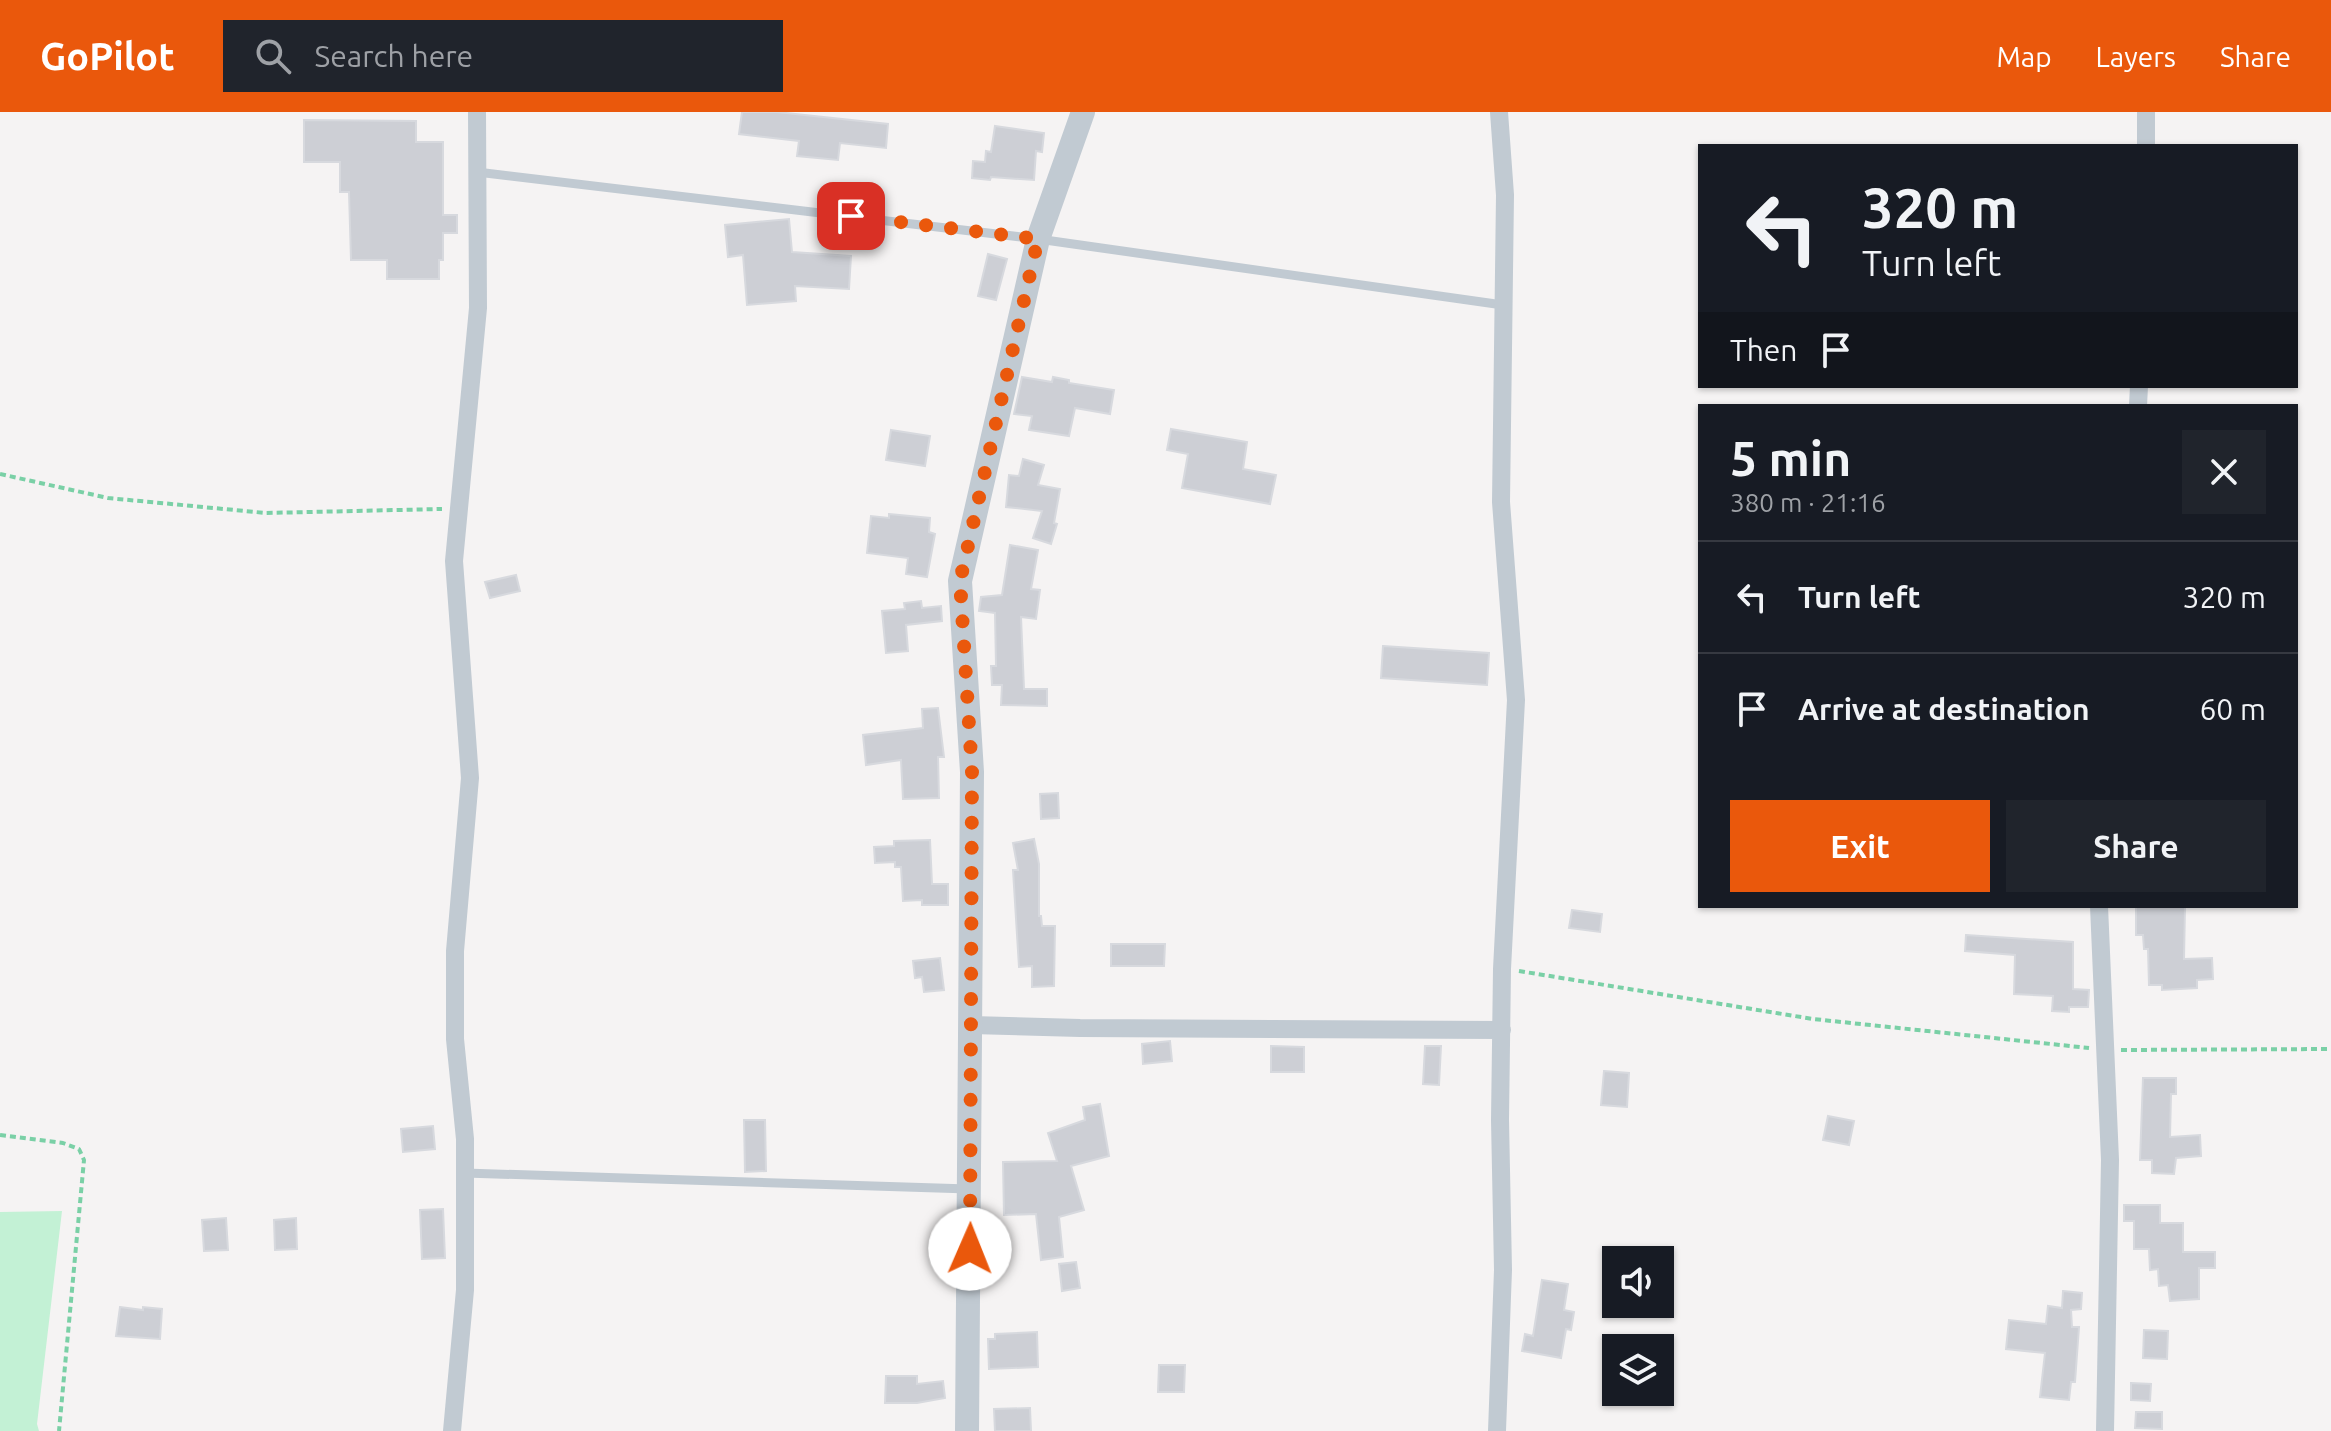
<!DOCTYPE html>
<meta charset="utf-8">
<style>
:root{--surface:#171b24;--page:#20242c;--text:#f1f3f6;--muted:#9ea1a6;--line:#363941;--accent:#ea580c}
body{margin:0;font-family:Ubuntu,sans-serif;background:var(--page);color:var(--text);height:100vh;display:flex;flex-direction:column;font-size:30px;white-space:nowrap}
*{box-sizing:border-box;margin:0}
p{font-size:26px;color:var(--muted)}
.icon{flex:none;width:44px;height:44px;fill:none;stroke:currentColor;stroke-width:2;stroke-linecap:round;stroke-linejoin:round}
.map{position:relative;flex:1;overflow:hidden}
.sheet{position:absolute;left:1698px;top:292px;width:600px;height:504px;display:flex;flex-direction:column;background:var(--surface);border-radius:0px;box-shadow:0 2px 6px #0004}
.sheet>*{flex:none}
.top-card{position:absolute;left:1698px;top:32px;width:600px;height:244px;border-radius:0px;box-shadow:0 2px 6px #0004;background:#171b24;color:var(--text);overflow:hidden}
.tools{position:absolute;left:1602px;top:1134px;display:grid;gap:16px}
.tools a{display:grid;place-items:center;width:72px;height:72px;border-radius:0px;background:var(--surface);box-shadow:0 2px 6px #0004;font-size:40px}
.pin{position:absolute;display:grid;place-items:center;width:68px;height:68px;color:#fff;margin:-34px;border-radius:16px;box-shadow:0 4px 12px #0006}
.me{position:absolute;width:88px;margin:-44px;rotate:1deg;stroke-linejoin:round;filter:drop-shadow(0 0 6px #0008)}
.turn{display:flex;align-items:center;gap:28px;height:168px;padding:0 32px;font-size:36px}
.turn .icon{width:104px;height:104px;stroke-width:2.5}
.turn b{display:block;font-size:56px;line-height:68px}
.then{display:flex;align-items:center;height:76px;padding:0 32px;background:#0003;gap:16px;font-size:30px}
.round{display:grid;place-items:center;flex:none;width:84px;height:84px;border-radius:0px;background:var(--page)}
.overview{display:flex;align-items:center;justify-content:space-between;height:136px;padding:0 32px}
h1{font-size:48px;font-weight:700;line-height:60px}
.button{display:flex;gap:16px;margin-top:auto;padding:16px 32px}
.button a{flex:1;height:92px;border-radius:0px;background:var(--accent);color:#fff;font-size:32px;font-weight:700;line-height:92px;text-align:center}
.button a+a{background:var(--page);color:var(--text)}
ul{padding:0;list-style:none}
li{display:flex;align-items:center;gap:24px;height:112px;padding:0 32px;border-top:2px solid var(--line)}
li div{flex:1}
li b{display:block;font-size:30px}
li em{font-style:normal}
header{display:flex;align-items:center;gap:48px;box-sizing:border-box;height:112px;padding:0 40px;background:var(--accent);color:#fff}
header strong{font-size:38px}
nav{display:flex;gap:44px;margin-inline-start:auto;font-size:28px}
.search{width:560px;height:72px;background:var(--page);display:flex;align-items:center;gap:20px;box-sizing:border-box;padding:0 28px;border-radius:0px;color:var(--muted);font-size:30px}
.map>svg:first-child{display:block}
.green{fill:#c3f1d5}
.building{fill:#cdcfd5;stroke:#d7d9de;stroke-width:2}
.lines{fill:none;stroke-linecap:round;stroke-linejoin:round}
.path{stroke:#7ad0a6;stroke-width:4;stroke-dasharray:6 4;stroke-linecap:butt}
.service{stroke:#c1cad2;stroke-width:9}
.minor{stroke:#c1cad2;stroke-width:18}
.tertiary{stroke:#c1cad2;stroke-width:24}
.route{stroke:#ea580c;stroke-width:14;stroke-dasharray:0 25.2}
</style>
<header>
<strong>GoPilot</strong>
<div class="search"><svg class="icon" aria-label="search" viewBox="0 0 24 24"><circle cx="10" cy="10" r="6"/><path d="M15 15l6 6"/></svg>Search here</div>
<nav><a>Map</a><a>Layers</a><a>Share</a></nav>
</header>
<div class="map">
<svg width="2331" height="1319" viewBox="0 0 2331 1319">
<rect width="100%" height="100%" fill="#f5f3f3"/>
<path class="green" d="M62,1099L37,1312L39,1319H0V1100Z"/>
<path class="building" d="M742,0H777L888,12L886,36L840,31L838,48L797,44L799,29L739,22Z
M304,8L416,9V30H443V103H457V121H443V148H439V167H387V148H351L349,80H340V50H304Z
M995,14L1044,21L1042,40L1036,39L1034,68L991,65L990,68L972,66L973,49L985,50L986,39L991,40Z
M789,107L792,140L851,144L849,177L795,174L796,189L747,193L743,143L728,145L725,113Z
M988,142L1007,147L996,188L978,184Z
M1022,265L1052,270L1053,265L1069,268V271L1114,278L1110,302L1075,296L1069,324L1029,318L1032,304L1014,302Z
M1171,317L1247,330L1243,357L1276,363L1270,392L1182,376L1188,342L1167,338Z
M891,318L930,324L925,354L886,348Z
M1023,347L1044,353L1038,373L1060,377L1054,411L1057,412L1051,432L1033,426L1042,399L1006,395L1009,363L1019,364Z
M889,402L930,406L929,420L935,422L927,465L906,462L908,446L867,441L871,404L889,406Z
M1010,433L1038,438L1031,477L1040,478L1036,507L1021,505L1024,577H1047V594L1001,593L1002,573H992L991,554H996L995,501L979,499L981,485L1002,483Z
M516,463L520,479L490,486L485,470Z
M921,489L922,496L941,494L942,509L906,513L908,539L886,541L882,499L905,497L904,491Z
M1383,534L1489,541L1487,573L1381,566Z
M938,596L944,645H938L939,686L903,687L901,648L866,653L863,623L923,616L922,597Z
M1058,681L1059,706L1041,707L1040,682Z
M1034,727L1039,752V804H1041L1042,814H1055L1054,874L1032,875V854L1019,855L1013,758H1018L1013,731Z
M930,728L932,772H948V793H922V788L903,789L901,755H895V750L875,751L874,735L894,734V729Z
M2136,794L2185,795L2184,847L2212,846L2213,867L2197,868V876L2162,878V873H2149L2148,837H2144L2143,823H2136Z
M1572,798L1602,802L1600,820L1569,816Z
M1966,823L2073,830V877L2089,878L2088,895H2069V900L2052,899L2053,884L2014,882L2015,843L1965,839Z
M1111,832H1165L1164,854H1111Z
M940,846L944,878L924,880L922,865L915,866L913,849Z
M1170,929L1172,949L1143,952L1142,932Z
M1271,934L1304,935V960H1271Z
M1425,934H1441L1439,973L1423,972Z
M1604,959L1629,961L1627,995L1601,993Z
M2143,966H2176V982H2171L2170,1025L2200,1023L2201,1044L2176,1046L2174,1062L2152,1061V1048H2140Z
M1100,992L1109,1044L1071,1054L1084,1098L1059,1105L1063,1145L1041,1148L1036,1102L1004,1103L1003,1050L1057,1049L1048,1021L1085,1008L1083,995Z
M1828,1004L1854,1009L1849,1033L1823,1028Z
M744,1008H765L766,1059L745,1060Z
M433,1014L435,1037L403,1040L401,1017Z
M2124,1093H2160V1111H2183V1140H2215V1156H2199V1187L2170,1189L2168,1173L2159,1174L2158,1157L2150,1158L2149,1137H2134V1109H2124Z
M443,1097L445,1146L422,1147L420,1098Z
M226,1106L228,1138L204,1139L202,1108Z
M296,1106L297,1137L275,1138L274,1108Z
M1076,1150L1080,1176L1062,1179L1059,1152Z
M1542,1168L1568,1172L1564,1198L1574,1200L1571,1218L1566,1217L1561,1246L1522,1239L1525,1222L1533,1224Z
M2063,1179L2082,1181L2081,1197L2071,1198L2072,1215H2079L2075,1270H2071L2069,1288L2040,1285L2045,1241L2006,1237L2009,1208L2046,1212L2048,1194L2062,1196Z
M120,1195L143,1198V1195L162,1197L160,1227L116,1224Z
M2144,1218L2168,1219L2167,1247L2143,1246Z
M1037,1220L1038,1255L989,1257L988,1227H995V1222Z
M1159,1253H1185L1184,1280H1158Z
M886,1264H917V1272L943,1269L945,1286L917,1291H885Z
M2131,1271L2151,1272L2150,1289L2131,1288Z
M1030,1296L1031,1319H995L994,1297Z
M2136,1300H2162V1317L2135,1316Z"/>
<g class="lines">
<path class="path" d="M0,362L108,386L266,401L442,397
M1519,859L1813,907L2089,936
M2121,938L2331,937
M0,1023L63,1031L79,1037L84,1048L59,1319"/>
<path class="service" d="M477,60L1038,127L1503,193
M465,1061L969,1077"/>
<path class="minor" d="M2146,34V0
M2138,294L2139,274
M2099,794L2110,1048L2105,1319
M971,913L1080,916L1502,918
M452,1319L465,1178V1027L455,927V839L470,666L454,449L478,196L477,0
M1497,1319L1503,1158L1500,1008L1502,857L1516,588L1501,390L1505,83L1499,0"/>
<path class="tertiary" d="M967,1319L972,660L960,469L1038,127L1083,0"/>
</g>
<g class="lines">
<path class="route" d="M851,104L1038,127L960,469L972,660L970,1137"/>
</g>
</svg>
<div class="tools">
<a><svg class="icon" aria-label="sound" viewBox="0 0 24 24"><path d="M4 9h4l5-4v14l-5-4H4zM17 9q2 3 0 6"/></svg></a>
<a><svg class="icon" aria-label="layers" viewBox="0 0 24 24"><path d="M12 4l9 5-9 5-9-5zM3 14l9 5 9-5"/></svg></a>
</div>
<div class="pin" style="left:851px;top:104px;background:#d93025"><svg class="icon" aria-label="arrive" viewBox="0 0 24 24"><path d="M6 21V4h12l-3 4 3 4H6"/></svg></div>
<svg class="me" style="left:970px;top:1137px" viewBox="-20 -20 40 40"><circle r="19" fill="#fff"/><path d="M0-13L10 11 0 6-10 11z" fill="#ea580c"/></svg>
<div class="top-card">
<div class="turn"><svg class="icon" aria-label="left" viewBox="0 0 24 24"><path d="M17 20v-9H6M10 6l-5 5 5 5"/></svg><div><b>320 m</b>Turn left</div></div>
<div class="then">Then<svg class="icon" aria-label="arrive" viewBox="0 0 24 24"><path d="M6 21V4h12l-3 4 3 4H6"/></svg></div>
</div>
<section class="sheet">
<div class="overview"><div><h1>5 min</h1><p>380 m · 21:16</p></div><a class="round"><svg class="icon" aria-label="close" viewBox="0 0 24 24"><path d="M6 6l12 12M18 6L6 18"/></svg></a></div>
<ul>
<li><svg class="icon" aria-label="left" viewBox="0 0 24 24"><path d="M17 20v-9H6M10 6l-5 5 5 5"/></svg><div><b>Turn left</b></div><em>320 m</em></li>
<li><svg class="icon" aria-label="arrive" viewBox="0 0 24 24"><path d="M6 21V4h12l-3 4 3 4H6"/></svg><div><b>Arrive at destination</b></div><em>60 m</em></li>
</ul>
<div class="button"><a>Exit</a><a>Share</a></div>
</section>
</div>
